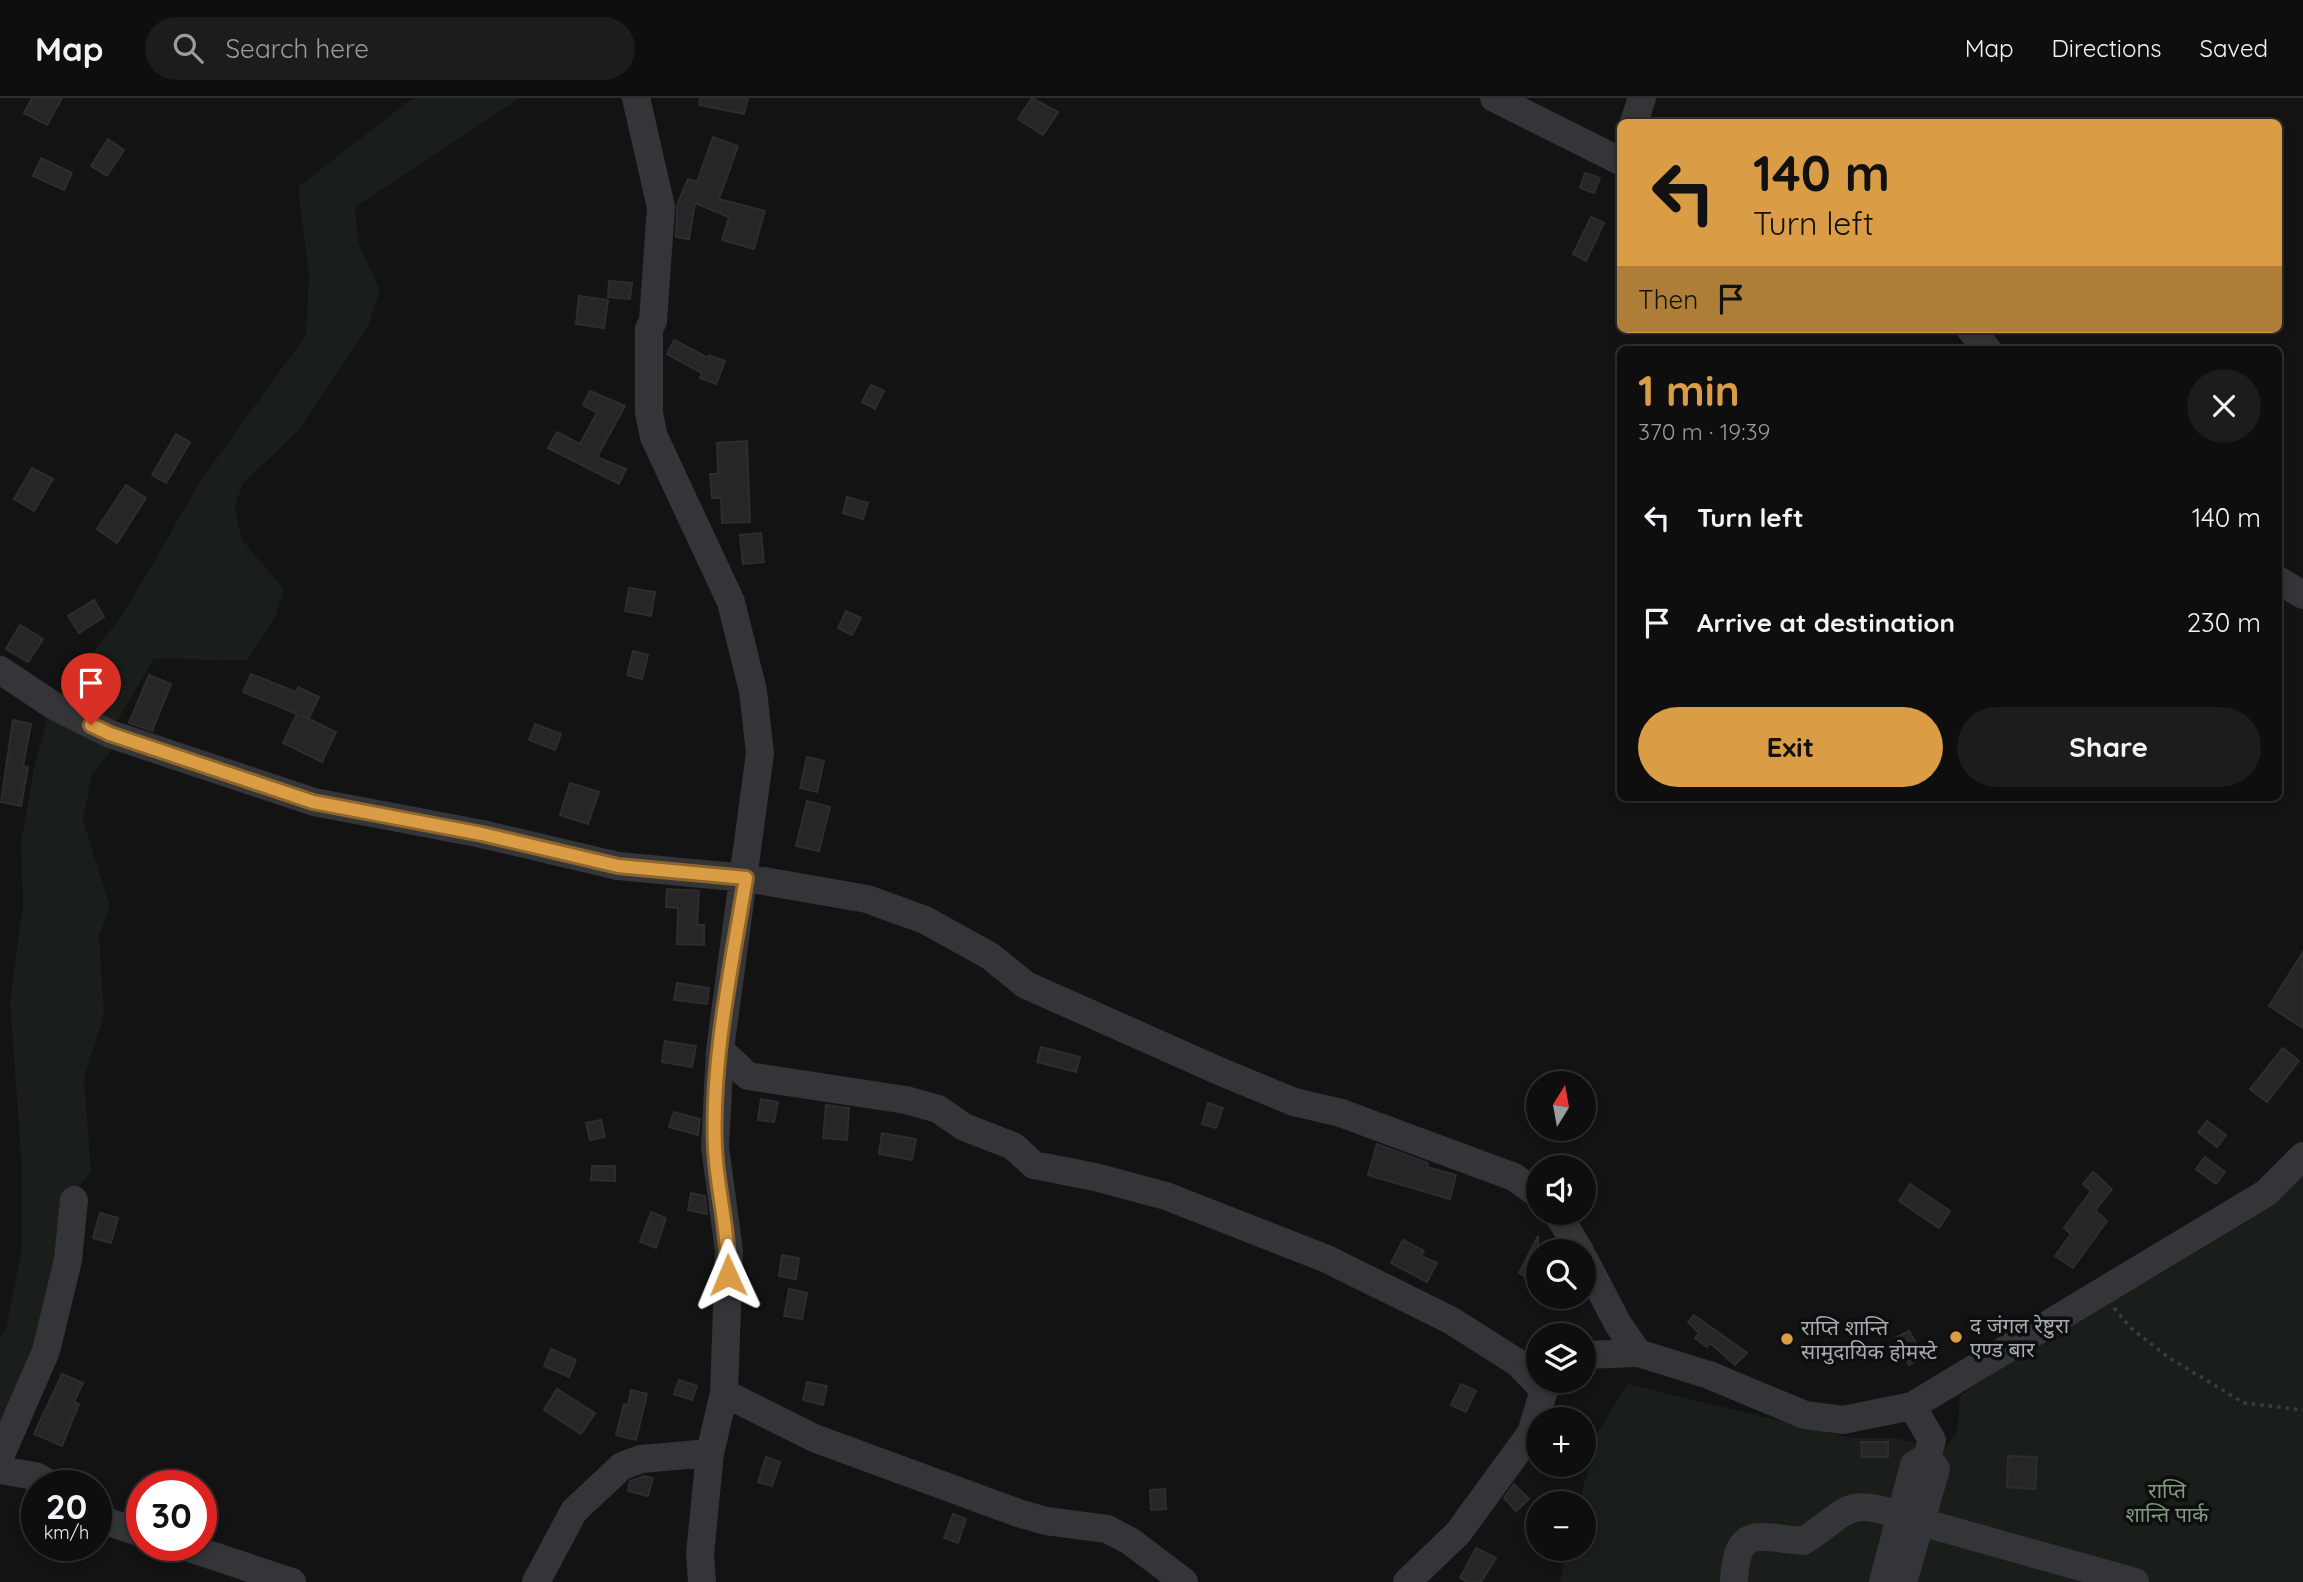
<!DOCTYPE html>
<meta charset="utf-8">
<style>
:root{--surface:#0e0e0f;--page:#1c1c1d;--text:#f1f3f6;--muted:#9b9c9e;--line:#2e2e2f;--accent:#da9d45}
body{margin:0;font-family:Quicksand,"Noto Sans Devanagari",sans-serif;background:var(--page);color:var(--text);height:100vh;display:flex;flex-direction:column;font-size:26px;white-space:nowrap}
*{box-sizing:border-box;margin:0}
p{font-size:23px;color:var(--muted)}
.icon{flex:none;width:38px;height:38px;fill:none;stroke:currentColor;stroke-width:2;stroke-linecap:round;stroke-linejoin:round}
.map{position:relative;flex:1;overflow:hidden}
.details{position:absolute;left:1617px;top:248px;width:665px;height:455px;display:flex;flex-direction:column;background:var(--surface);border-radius:10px;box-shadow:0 4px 10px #0003,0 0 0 2px var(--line)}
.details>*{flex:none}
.top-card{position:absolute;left:1617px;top:21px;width:665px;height:214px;border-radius:10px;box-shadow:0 4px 10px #0003,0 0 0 2px var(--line);background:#da9d45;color:#111;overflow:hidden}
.needle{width:46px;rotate:11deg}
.fabs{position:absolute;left:1526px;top:973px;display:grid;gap:14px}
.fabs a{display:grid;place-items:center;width:70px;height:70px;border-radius:50%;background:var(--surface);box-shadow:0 4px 10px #0003,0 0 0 2px var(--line);font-size:35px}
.speed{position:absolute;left:21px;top:1372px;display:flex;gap:14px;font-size:35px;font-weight:700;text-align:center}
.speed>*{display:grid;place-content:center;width:91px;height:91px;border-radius:50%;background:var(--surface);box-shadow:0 4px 10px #0003,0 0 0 2px var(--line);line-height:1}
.speed small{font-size:18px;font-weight:400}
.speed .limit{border:10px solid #d22;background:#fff;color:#111}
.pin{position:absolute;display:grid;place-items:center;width:60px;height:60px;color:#fff;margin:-72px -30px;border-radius:50% 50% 50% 0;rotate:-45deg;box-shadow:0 0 7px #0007}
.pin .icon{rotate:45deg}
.me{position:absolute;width:77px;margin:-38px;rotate:359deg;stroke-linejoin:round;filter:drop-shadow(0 0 5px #0008)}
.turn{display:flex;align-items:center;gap:24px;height:147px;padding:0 21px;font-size:32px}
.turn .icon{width:91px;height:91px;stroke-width:2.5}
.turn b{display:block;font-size:49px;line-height:60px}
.then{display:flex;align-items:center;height:66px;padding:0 21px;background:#0003;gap:14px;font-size:26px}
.round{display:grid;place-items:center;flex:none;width:74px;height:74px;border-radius:37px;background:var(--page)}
.head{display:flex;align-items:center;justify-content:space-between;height:119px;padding:0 21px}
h1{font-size:42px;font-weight:800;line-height:52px;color:var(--accent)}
.cta{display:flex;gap:14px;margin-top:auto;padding:14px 21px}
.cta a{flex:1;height:80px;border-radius:42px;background:var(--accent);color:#111;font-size:28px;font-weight:800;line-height:80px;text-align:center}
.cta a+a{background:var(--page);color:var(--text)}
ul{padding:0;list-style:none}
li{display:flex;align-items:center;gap:21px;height:105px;padding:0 21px}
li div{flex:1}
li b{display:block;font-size:26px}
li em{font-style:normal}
header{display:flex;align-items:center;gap:42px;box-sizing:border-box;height:98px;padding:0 35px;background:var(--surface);border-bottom:2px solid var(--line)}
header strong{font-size:33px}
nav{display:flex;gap:38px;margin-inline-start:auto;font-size:24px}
.search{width:490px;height:63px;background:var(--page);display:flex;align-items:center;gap:18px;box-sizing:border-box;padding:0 24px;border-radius:38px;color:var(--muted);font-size:26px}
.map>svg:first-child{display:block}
.green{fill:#1a1e1a}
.building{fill:#262628;stroke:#2d2d30;stroke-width:2}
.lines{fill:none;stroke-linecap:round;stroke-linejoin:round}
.path{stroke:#3a3c3f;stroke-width:3.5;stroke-dasharray:3.5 5;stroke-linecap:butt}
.minor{stroke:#343538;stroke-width:28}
.route-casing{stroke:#8e662d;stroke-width:18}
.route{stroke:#da9d45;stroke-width:12}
.poi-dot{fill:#da9d45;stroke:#0e0e0f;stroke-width:2.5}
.labels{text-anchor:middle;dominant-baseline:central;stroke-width:7;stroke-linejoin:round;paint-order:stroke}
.poi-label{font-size:21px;fill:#a6abb3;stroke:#0e0e0f;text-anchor:start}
.park-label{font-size:21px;fill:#809b7f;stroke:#0e0e0f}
</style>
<header>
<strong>Map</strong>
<div class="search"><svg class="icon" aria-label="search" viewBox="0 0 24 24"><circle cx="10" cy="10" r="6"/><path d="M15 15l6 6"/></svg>Search here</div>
<nav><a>Map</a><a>Directions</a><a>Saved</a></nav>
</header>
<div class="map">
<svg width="2303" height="1484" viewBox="0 0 2303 1484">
<rect width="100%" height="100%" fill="#131314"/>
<path class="green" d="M413,0H520L355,109L358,145L380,192L368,228L300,331L242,386L235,410L242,442L284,491L276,517L247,562L154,561L113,630L59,598L124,515L201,382L306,237L309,175L298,89Z
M48,618L113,651L92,676L83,722L110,809L99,838L104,916L84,980L91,1074L69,1100L41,1250L0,1343V1239L6,1231L22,1151V1072L10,903L23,807L21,745L34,670Z
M2303,1069V1484H1560L1567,1451H1584V1405H1579L1598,1334L1628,1286L1851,1340H1895L1944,1352L1957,1334L1960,1298L2066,1224Z"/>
<path class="building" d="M32,0H62L47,27L24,15Z
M700,0H748L744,16L699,7Z
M1032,0L1058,14L1043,37L1018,21Z
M713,39L738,48L719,101L765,113L754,151L722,142L729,119L695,105L689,141L676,139L677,107L688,81L697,84Z
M108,41L124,52L107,78L91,68Z
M41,60L72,75L64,92L33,78Z
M1585,75L1600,80L1594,95L1580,90Z
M1591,119L1604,125L1586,163L1573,156Z
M609,183L632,185L630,201L608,199Z
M579,198L608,202L604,230L576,226Z
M674,242L708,260L709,257L725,263L716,286L700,280L702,275L667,256Z
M871,287L884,293L875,311L862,304Z
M590,293L625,308L597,359L626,371L619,386L548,350L557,334L580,346L597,315L583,307Z
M176,336L190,344L166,385L152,377Z
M747,343L750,424L722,425L721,400H712L710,376H718L717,345Z
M32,370L53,381L34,413L14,401Z
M126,387L146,400L117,445L97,431Z
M847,399L868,405L863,421L843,415Z
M761,435L764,464L743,466L740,437Z
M629,490L655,494L651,518L625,513Z
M94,502L104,519L79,535L68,518Z
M846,513L861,520L852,537L838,530Z
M20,527L43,541L28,564L6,551Z
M633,553L648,557L642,581L627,577Z
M251,576L296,594L298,589L319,599L309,620L301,617L336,634L322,664L283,645L297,616L243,594Z
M149,577L171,586L152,633L129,625Z
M13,622L31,626L23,668L28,669L21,708L1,704Z
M535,626L561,636L555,652L529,642Z
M807,659L824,663L817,694L800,690Z
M570,685L599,694L588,726L560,717Z
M807,703L830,709L819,753L796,748Z
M667,791L699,793L697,827H704V847L677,846L678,810L666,809Z
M2303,854V930L2269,908Z
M677,885L709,890L707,906L674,902Z
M665,943L696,948L692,969L662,964Z
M1041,949L1080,959L1076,974L1037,964Z
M2283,950L2299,963L2267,1004L2250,991Z
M761,1001L778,1004L774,1024L758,1022Z
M1208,1005L1223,1010L1216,1030L1202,1026Z
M826,1007L849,1010L847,1042L823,1040Z
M674,1014L700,1021L698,1037L669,1029Z
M601,1022L605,1039L590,1042L586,1025Z
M2207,1023L2226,1037L2217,1049L2198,1034Z
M882,1035L916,1041L912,1062L879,1056Z
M1377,1046L1428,1065L1427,1069L1456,1077L1450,1101L1368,1077Z
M2205,1059L2225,1074L2216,1086L2196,1071Z
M592,1068H615V1083L591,1082Z
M2093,1074L2112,1091L2095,1112L2107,1123L2073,1170L2055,1158L2071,1136L2064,1130L2091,1093L2083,1086Z
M1910,1086L1950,1113L1939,1130L1899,1103Z
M691,1095L705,1098L707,1116L688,1112Z
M651,1114L666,1120L656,1150L640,1144Z
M100,1115L118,1120L111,1145L93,1140Z
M1538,1138V1185L1519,1175Z
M1403,1142L1424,1153L1421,1158L1437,1165L1427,1184L1391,1165Z
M782,1157L799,1160L796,1181L779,1178Z
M789,1191L807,1195L802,1221L784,1218Z
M1694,1217L1747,1255L1735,1267L1710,1245L1707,1249L1695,1240L1699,1235L1688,1224Z
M1909,1233L1924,1258L1909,1267L1895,1240Z
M551,1251L576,1262L569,1279L544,1268Z
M62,1276L83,1285L74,1304L79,1306L62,1348L34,1336Z
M679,1282L697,1288L692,1302L674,1296Z
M807,1284L827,1288L823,1307L803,1302Z
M1461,1286L1476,1293L1466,1314L1451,1307Z
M557,1291L595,1315L581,1336L544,1312Z
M631,1292L647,1296L636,1342L616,1337L624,1306L628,1307Z
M1861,1344H1888V1359H1862Z
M2008,1358L2037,1359L2035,1391L2007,1389Z
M766,1359L780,1364L772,1388L758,1384Z
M644,1378L653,1380L648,1398L628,1393L630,1383Z
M1514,1386L1529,1401L1516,1413L1504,1400Z
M1165,1391L1166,1411L1151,1412L1150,1392Z
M953,1416L966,1421L958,1445L944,1440Z
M1476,1450L1496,1460L1481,1484H1468L1460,1480Z"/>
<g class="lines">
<path class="path" d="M2114,1210L2132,1231L2168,1259L2244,1305L2303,1312"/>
<path class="minor" d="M636,0L661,109L653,223L649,231V315L654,339L731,504L753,593L760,655L720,952L715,1049L729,1153L724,1295L710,1355L700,1456L702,1484
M1494,0L1620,63
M1634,24L1642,0
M1970,231L1988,252
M2278,482L2303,497
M0,572L54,608L110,636L314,704L482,736L618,768L746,780L867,801L925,822L990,858L1026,887L1219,973L1294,1004L1341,1015L1514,1079L1538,1096
M720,952L748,978L906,1002L938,1011L964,1029L1013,1048L1034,1067L1095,1079L1166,1098L1327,1161L1452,1223L1518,1265L1544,1292
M1557,1115L1580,1153
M1584,1161L1618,1226L1638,1255
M1584,1257L1638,1255L1709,1277L1805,1317L1843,1322L1912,1308L2266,1095L2303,1058
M724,1295L814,1340L1018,1415L1046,1423L1107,1431L1130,1443L1184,1484
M0,1359L46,1253L68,1162L74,1102
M0,1372L35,1378L54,1388
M96,1413L108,1424L142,1435
M1921,1424L2135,1484
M180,1447L292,1484
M536,1484L574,1413L622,1368L641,1361L710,1355
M1407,1484L1458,1435L1531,1335L1544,1292L1552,1283
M1734,1484C1737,1426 1756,1439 1803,1443C1847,1416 1844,1397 1901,1418
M1883,1484L1914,1367L1927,1359L1932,1342L1912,1308
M1903,1484L1936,1371L1927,1359"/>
</g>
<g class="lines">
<g class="route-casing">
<path id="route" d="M91,627L110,636L313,704L482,736L618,768L746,780C732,865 711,964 715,1050C717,1092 729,1134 728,1177"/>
</g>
<use href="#route" class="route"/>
</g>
<g class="poi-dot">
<circle cx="1956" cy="1239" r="7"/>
<circle cx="1787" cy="1241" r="7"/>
</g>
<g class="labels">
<g class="poi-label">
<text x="1970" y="1227">द जंगल रेष्टुरा<tspan x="1970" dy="24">एण्ड बार</tspan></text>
<text x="1801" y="1229">राप्ति शान्ति<tspan x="1801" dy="24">सामुदायिक होमस्टे</tspan></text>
</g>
<g class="park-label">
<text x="2167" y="1392">राप्ति<tspan x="2167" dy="24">शान्ति पार्क</tspan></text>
</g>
</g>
</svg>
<div class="fabs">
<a><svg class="needle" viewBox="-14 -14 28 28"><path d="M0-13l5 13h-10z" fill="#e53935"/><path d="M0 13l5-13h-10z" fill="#9b9c9e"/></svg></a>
<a><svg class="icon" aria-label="sound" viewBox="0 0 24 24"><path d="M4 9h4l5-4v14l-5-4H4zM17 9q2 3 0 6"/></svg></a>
<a><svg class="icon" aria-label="search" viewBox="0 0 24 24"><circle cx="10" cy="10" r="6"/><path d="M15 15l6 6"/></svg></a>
<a><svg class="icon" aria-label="layers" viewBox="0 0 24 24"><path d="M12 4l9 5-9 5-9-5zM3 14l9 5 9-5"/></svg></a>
<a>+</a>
<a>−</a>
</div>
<div class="speed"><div>20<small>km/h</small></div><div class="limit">30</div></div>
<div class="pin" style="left:91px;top:627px;background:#d93025"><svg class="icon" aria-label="arrive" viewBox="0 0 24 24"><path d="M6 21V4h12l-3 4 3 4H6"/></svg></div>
<svg class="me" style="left:728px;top:1177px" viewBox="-20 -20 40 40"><path d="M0-17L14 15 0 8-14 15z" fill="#da9d45" stroke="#fff" stroke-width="4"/></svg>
<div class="top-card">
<div class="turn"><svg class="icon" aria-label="left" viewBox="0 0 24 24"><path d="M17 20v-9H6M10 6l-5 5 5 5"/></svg><div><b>140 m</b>Turn left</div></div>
<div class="then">Then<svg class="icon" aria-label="arrive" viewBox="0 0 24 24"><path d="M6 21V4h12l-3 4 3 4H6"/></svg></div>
</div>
<section class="details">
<div class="head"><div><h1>1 min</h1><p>370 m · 19:39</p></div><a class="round"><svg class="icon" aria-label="close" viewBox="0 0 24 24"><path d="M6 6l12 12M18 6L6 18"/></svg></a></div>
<ul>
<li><svg class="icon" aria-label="left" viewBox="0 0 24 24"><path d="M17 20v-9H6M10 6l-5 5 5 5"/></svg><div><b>Turn left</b></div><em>140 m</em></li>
<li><svg class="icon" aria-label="arrive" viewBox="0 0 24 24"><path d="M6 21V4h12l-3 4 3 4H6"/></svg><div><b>Arrive at destination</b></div><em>230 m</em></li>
</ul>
<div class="cta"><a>Exit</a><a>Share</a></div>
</section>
</div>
